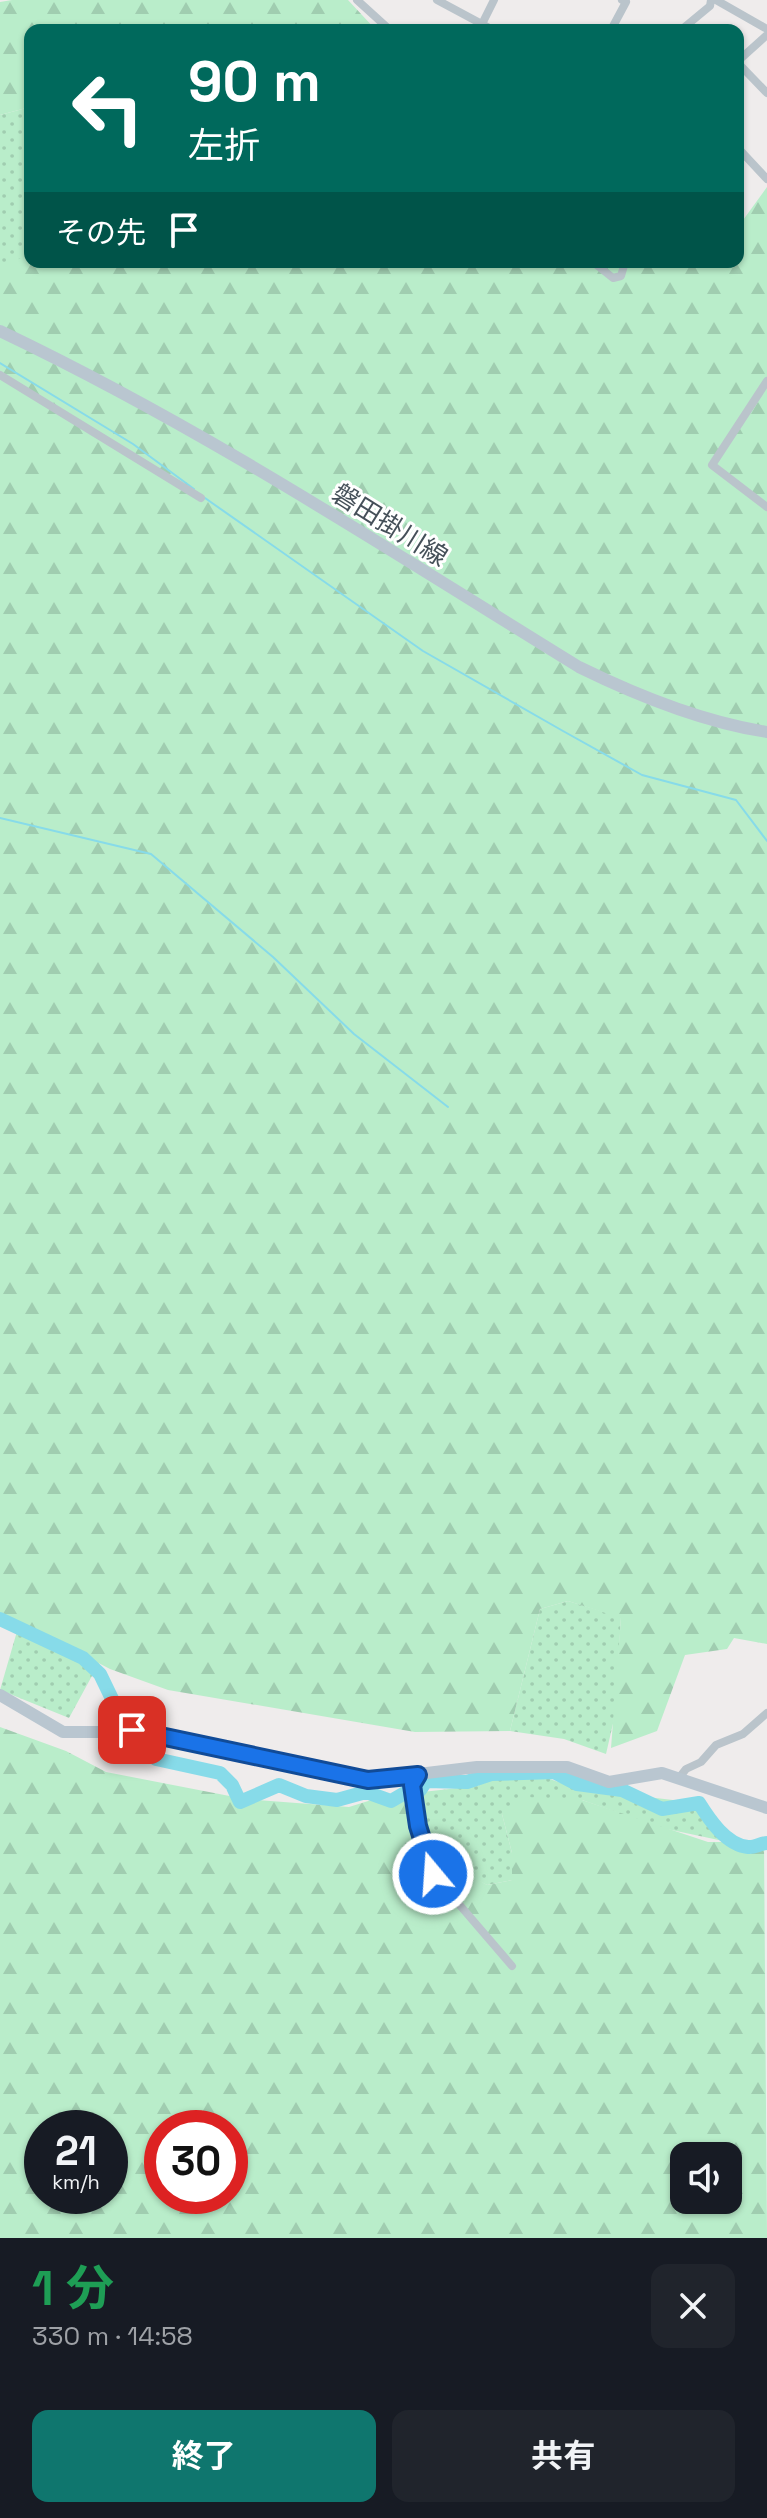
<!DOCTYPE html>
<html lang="ja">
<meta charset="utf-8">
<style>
:root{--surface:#171b24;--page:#20242c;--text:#f1f3f6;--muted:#9ea1a6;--accent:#0f766e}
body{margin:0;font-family:"Space Grotesk","Noto Sans JP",sans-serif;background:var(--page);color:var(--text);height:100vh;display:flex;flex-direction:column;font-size:30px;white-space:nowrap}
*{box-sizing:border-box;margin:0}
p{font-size:26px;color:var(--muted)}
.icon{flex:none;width:44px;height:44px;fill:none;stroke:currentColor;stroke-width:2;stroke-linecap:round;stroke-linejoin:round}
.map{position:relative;height:2238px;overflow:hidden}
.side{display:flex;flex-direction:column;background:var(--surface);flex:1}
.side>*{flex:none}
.banner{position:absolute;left:24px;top:24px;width:720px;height:244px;border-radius:16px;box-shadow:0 2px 6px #0004;background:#00695c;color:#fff;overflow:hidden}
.buttons{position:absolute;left:670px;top:2142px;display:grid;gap:16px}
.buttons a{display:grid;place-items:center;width:72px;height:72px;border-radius:16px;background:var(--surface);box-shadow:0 2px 6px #0004;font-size:40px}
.speed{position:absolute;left:24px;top:2110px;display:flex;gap:16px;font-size:40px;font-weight:700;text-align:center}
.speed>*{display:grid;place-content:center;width:104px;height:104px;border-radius:50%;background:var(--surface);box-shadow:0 2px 6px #0004;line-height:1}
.speed small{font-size:20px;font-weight:400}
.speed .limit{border:12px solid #d22;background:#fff;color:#111}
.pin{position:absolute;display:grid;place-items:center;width:68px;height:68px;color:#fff;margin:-34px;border-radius:16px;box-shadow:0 4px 12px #0006}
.me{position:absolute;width:88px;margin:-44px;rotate:342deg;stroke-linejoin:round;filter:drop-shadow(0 0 6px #0008)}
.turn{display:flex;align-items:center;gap:28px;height:168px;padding:0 32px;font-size:36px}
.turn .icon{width:104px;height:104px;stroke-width:2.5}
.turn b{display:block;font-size:56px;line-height:68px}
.then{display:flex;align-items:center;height:76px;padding:0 32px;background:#0003;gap:16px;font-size:30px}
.round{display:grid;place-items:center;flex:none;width:84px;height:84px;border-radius:16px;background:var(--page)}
.headline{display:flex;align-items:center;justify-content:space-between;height:136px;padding:0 32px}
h1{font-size:48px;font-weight:700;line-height:60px;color:#1e9e55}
.button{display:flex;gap:16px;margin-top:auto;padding:16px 32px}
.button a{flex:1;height:92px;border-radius:16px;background:var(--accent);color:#fff;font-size:32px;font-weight:700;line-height:92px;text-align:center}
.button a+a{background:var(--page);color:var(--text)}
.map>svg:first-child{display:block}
.grass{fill:url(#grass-dots)}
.forest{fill:url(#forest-firs);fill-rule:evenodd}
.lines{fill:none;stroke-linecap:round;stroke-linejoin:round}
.stream{stroke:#87dbe9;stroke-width:2}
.river{stroke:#87dbe9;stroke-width:14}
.street{stroke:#bac4cb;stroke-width:8}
.secondary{stroke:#b9c6d0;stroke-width:12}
.route-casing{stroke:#114b97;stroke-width:20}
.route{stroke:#1a73e8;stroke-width:14}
.labels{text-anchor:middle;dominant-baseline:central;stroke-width:6;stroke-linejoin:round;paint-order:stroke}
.street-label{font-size:26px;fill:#455059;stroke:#fff}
</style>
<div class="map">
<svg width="767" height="2238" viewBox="0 0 767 2238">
<defs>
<pattern id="grass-dots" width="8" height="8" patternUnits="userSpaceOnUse" patternTransform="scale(2)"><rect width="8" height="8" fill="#b9edca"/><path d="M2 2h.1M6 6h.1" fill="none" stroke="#a0cdb0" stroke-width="1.8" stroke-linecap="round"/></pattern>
<pattern id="forest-firs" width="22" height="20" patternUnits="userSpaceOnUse" patternTransform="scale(2)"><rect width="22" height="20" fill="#b9edca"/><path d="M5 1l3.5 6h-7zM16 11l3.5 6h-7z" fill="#a0cdb0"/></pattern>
</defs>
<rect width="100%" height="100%" fill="#efecec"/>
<path class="grass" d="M30,107V255L0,268V115Z
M568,1601L621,1617L615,1715L606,1754L564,1739L510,1731L540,1609Z
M20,1621L99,1663L69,1718L0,1690Z
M496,1777L547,1778L578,1789L699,1803L728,1842L662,1828L582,1800L502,1814L512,1853V1880L487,1885L427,1855L413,1793L477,1786Z"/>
<path class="forest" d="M12,0H348L376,30H30V107L0,115V2Z
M767,187V1644L734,1638L727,1649L685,1655L657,1731L611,1748L621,1618L568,1601L540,1609L510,1731L415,1732L168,1690L110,1669L0,1612V267L30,254V262H738V227Z
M0,1727L66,1751L106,1772L245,1799L349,1807L381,1797L414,1799L426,1849L487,1885L512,1880V1853L502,1814L525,1797L582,1800L708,1842H764L767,2238H0ZM42,2128H110V2196H42ZM162,2128H230V2196H162ZM684,2156H728V2200H684Z"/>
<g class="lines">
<path class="stream" d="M0,363L133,444L194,489
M205,498L423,651L563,731L642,775L736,800L767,841
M0,818L151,854L273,957L354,1034L448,1107"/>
<path class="river" d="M0,1619L83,1658L100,1674L128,1732L140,1747L156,1759L220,1773L232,1785L240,1802L279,1785L306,1796L337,1800L366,1792L391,1801L410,1790H420L426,1781L467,1782L491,1774L554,1772L577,1784L622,1790L662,1809L699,1803C709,1819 726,1845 748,1847C754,1848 761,1843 767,1843"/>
<path class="street" d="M357,0L390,30
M437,0L493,30
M716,0L767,29
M482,24L494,0
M611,30L626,2L622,0
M681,30L710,6L711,0
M738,61L767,35
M738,63L767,93
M738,148L767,179
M593,262L613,278L621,276L625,262
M0,375L201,498
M767,381L712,465L767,507
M418,1775L412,1785L418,1826L433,1874L512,1966
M679,1778L686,1769L701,1762L716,1745L743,1734L767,1713"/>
<path class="secondary" d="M0,331C202,427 389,550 579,667C638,696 702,722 767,732
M0,1695L63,1732H154L215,1750L368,1780L477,1767H567L609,1782L662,1773L767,1808"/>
</g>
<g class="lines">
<g class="route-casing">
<path id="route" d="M132,1730L368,1780L418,1775L412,1785L418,1826L433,1874"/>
</g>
<use href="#route" class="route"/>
</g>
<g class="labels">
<g class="street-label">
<text transform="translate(390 525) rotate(32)">磐田掛川線</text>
</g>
</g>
</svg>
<div class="buttons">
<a><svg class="icon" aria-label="sound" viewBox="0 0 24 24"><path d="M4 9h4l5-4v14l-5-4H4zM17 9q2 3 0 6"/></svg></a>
</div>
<div class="speed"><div>21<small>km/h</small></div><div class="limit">30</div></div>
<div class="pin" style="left:132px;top:1730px;background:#d93025"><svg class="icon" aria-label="arrive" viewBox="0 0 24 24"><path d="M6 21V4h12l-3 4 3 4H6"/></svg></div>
<svg class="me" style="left:433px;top:1874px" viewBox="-20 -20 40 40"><circle r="17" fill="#1a73e8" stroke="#fff" stroke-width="3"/><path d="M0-11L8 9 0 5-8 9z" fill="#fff"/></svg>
<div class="banner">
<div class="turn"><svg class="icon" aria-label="left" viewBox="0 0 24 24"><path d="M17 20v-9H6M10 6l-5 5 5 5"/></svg><div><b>90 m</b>左折</div></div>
<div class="then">その先<svg class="icon" aria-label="arrive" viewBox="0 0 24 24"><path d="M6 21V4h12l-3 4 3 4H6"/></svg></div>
</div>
</div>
<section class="side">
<div class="headline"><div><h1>1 分</h1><p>330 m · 14:58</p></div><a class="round"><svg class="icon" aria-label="close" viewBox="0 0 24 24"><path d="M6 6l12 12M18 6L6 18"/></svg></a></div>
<div class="button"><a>終了</a><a>共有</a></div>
</section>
